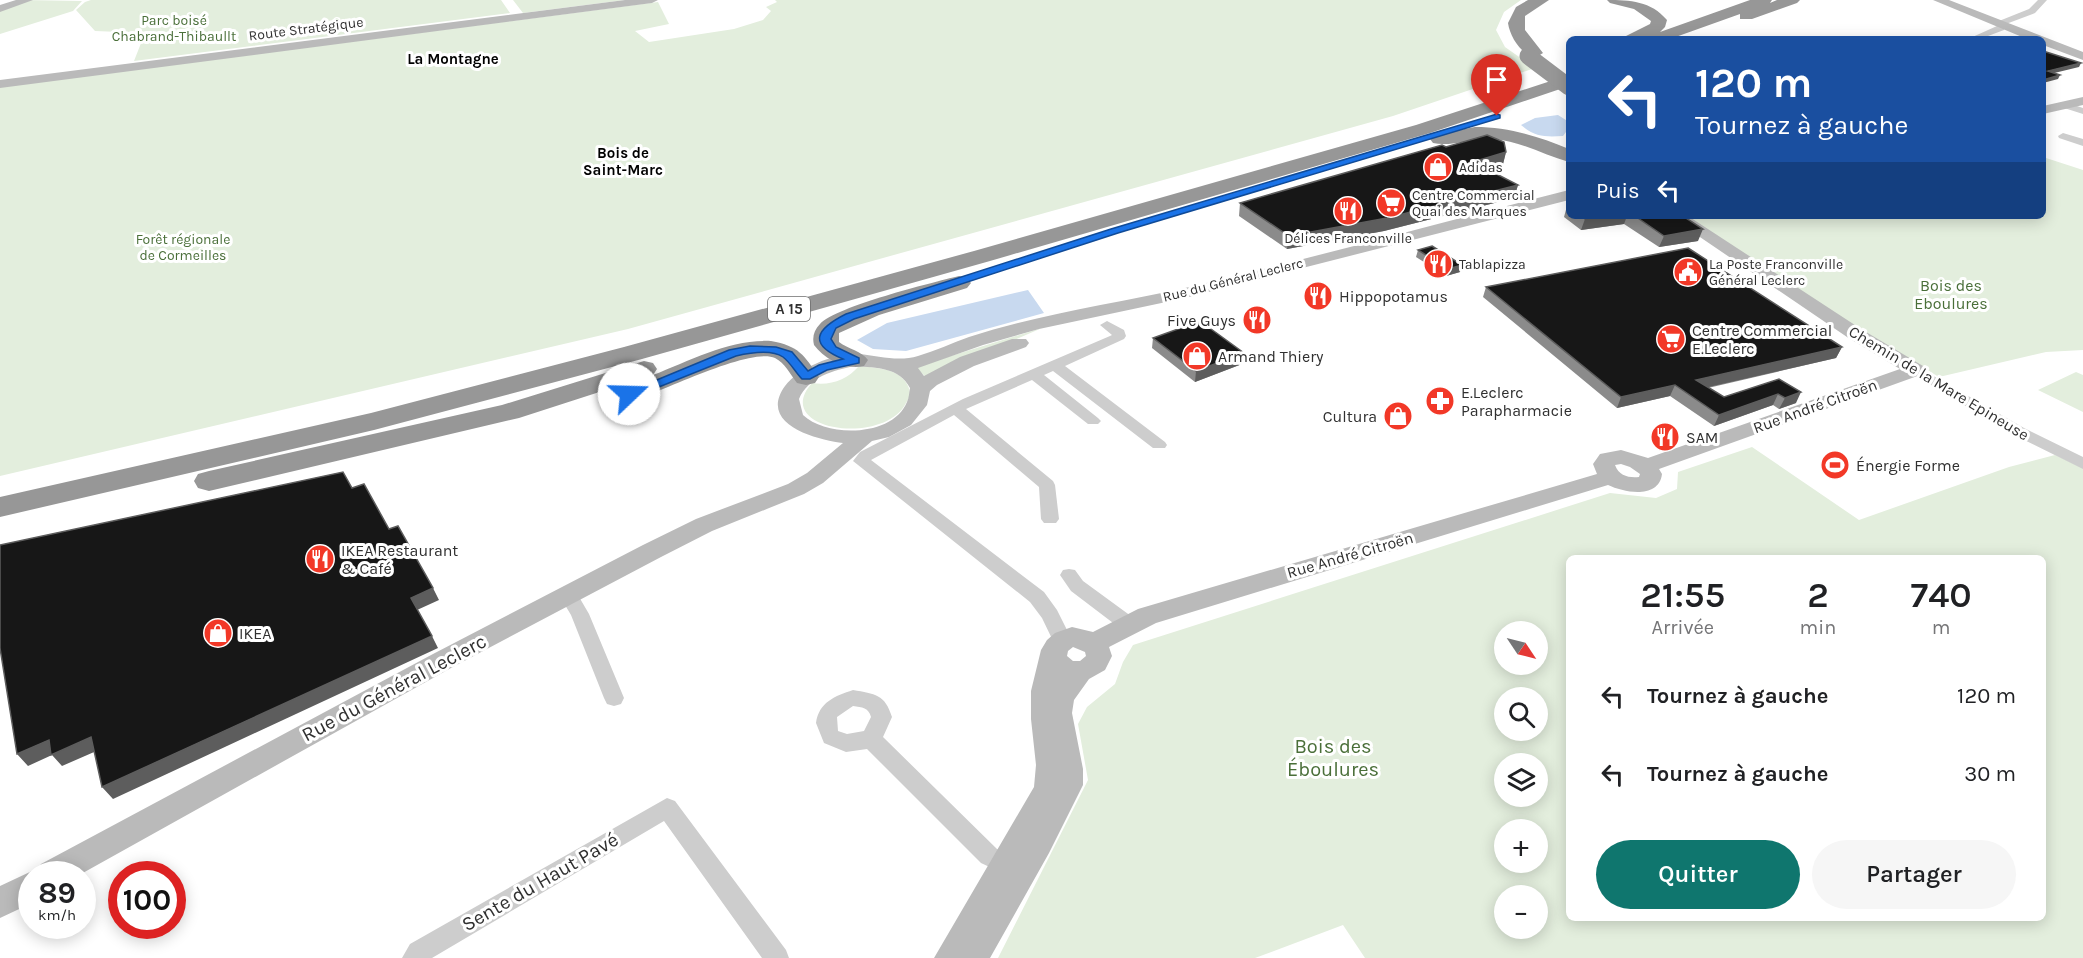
<!DOCTYPE html>
<html lang="fr">
<meta charset="utf-8">
<style>
:root{--surface:#fff;--page:#f6f6f6;--text:#202124;--muted:#757577;--accent:#0f766e}
body{margin:0;font-family:Karla,sans-serif;background:var(--page);color:var(--text);height:100vh;display:flex;flex-direction:column;font-size:22px;white-space:nowrap}
*{box-sizing:border-box;margin:0}
p{font-size:20px;color:var(--muted)}
.icon{flex:none;width:33px;height:33px;fill:none;stroke:currentColor;stroke-width:2;stroke-linecap:round;stroke-linejoin:round}
.map{position:relative;flex:1;overflow:hidden}
.panel{position:absolute;left:1566px;top:555px;width:480px;height:366px;display:flex;flex-direction:column;background:var(--surface);border-radius:9px;box-shadow:0 3px 15px #0003}
.panel>*{flex:none}
.banner{position:absolute;left:1566px;top:36px;width:480px;height:183px;border-radius:9px;box-shadow:0 3px 15px #0003;background:#1a4fa0;color:#fff;overflow:hidden}
.needle{width:39px;rotate:125deg}
.controls{position:absolute;left:1494px;top:621px;display:grid;gap:12px}
.controls a{display:grid;place-items:center;width:54px;height:54px;border-radius:50%;background:var(--surface);box-shadow:0 3px 15px #0003;font-size:30px}
.speed{position:absolute;left:18px;top:861px;display:flex;gap:12px;font-size:30px;font-weight:700;text-align:center}
.speed>*{display:grid;place-content:center;width:78px;height:78px;border-radius:50%;background:var(--surface);box-shadow:0 3px 15px #0003;line-height:1}
.speed small{font-size:15px;font-weight:400}
.speed .limit{border:9px solid #d22;background:#fff;color:#111}
.pin{position:absolute;display:grid;place-items:center;width:51px;height:51px;color:#fff;margin:-62px -26px;border-radius:50% 50% 50% 0;rotate:-45deg;box-shadow:0 0 6px #0007}
.pin .icon{rotate:45deg}
.me{position:absolute;width:66px;margin:-33px;rotate:69deg;stroke-linejoin:round;filter:drop-shadow(0 0 4px #0008)}
.turn{display:flex;align-items:center;gap:21px;height:126px;padding:0 30px;font-size:27px}
.turn .icon{width:78px;height:78px;stroke-width:2.5}
.turn b{display:block;font-size:42px;line-height:51px}
.then{display:flex;align-items:center;height:57px;padding:0 30px;background:#0003;gap:12px;font-size:22px}
.eta{display:flex;justify-content:space-evenly;align-items:center;height:102px;text-align:center}
.eta b{font-size:36px;font-weight:600;line-height:42px}
.cta{display:flex;gap:12px;margin-top:auto;padding:12px 30px}
.cta a{flex:1;height:69px;border-radius:36px;background:var(--accent);color:#fff;font-size:24px;font-weight:600;line-height:69px;text-align:center}
.cta a+a{background:var(--page);color:var(--text)}
ul{padding:0;list-style:none}
li{display:flex;align-items:center;gap:18px;height:78px;padding:0 30px}
li div{flex:1}
li b{display:block;font-size:22px}
li em{font-style:normal}
.map>svg:first-child{display:block}
.green{fill:#e3eedd;fill-rule:evenodd}
.water{fill:#c8d9ef}
.lines{fill:none;stroke-linecap:round;stroke-linejoin:round}
.street{fill:#cdcdcd;fill-rule:evenodd}
.secondary{fill:#bababa;fill-rule:evenodd}
.highway{fill:#979797;fill-rule:evenodd}
.highway-bridge{stroke:#979797;stroke-width:17}
.wall{fill:#8b8b8b}
.shaded-wall{fill:#5d5d5d}
.building{fill:#171717;stroke:#5d5d5d;stroke-width:1.5}
.route{fill:#1a73e8;stroke:#114b97;stroke-width:1.5}
.labels{text-anchor:middle;dominant-baseline:central;stroke-width:6;stroke-linejoin:round;paint-order:stroke}
.far-park-label{font-size:14px;fill:#4a6f39;stroke:#fff}
.far-street-label{font-size:14px;fill:#303030;stroke:#fff}
.far-poi-label{font-size:14px;fill:#303030;stroke:#fff;text-anchor:start}
.far-neighbourhood-label{font-size:15px;font-weight:bold;fill:#000;stroke:#fff}
.shield{fill:#fff;stroke:#6e6e6e;stroke-width:1.5}
.shield-label{font-size:15px;font-weight:bold;fill:#303030}
.park-label{font-size:16px;fill:#4a6f39;stroke:#fff}
.poi-label{font-size:16px;fill:#303030;stroke:#fff;text-anchor:start}
.street-label{font-size:16px;fill:#303030;stroke:#fff}
.near-street-label{font-size:20px;fill:#303030;stroke:#fff}
.near-park-label{font-size:20px;fill:#4a6f39;stroke:#fff}
</style>
<div class="map">
<svg width="2083" height="958" viewBox="0 0 2083 958">
<rect width="100%" height="100%" fill="#fff"/>
<path class="green" d="M23,0L82,1L73,11L0,34V7Z
M91,0H501L510,13L134,61L145,33L95,31L76,10L85,2Z
M513,0H625L523,13Z
M775,0H1521L1504,12L1496,30L1505,47L1535,68L1393,116L628,329L0,476V87L658,2L669,24L635,31L649,42L734,29L763,20L771,11L766,7L777,2Z
M2043,157L2083,170V350L2046,352L1939,377L1831,313L1684,216H2043Z
M1042,328L927,378L915,367Z
M859,366C876,368 900,368 908,386C911,392 910,397 906,403C884,447 770,430 812,383C830,386 847,380 859,366Z
M2076,372L2083,375V412L2038,390Z
M1752,447L1859,520L2009,467L2055,455L2083,468V958H1365L1343,925L1255,958H998L1088,780L1078,724L1087,707L1115,684L1123,662L1133,645L1610,493L1656,498L1677,489L1678,472ZM1569,558H2043V918H1569ZM1504,632H1538V664H1504ZM1504,698H1538V730H1504ZM1504,764H1538V796H1504ZM1504,830H1538V862H1504ZM1504,896H1538V928H1504Z"/>
<path class="water" d="M1558,115L1569,122V128L1563,136C1545,137 1535,137 1521,125L1535,118Z
M1028,290L1044,313L906,351L873,349L857,340L887,323Z"/>
<g class="lines">
<path class="street" d="M2038,0H2047L2035,13L2006,24L2004,30L1980,39H1968L1997,26L1999,21L2029,9Z
M2065,102L2083,108V114L2061,107V103Z
M2063,133L2083,139V146L2059,138L2058,136Z
M1107,321L1124,330L1126,336L1124,339L1065,366L1165,442L1167,445L1165,448H1153L1053,371L1044,375L1098,418L1101,421L1098,424H1088L1032,380L966,409L1053,481L1055,485L1059,519L1056,523H1044L1041,519L1039,487L954,415L871,460L1044,592L1057,610L1072,640L1069,645L1062,647L1055,645L1042,618L1030,602L853,461L860,452L963,399L1110,336L1112,335L1100,325Z
M1916,366L2024,428L2083,457V469L2012,434L1911,373L1909,370Z
M1069,569L1075,570L1083,581L1135,619L1137,624L1135,629L1128,631L1121,629L1071,591L1060,575L1063,570Z
M568,588L575,590L589,614L624,698L621,704L614,706L607,704L604,698L571,615L559,595L561,590Z
M853,690C875,694 885,694 892,717L883,737L997,849L1021,861L1025,868L1021,875L1013,878L981,863L867,749L846,752L824,743L816,723C819,702 835,696 853,690ZM853,706C862,707 869,708 871,717L864,731L847,734L838,731L837,717Z
M667,798L675,801L786,950L789,958H762L664,821L432,958H402L410,944Z"/>
<path class="secondary" d="M16,0H33L0,12V5Z
M625,0H658L652,3L0,88V80Z
M1933,0H1949L2083,52V60L2043,45V39H2027Z
M2083,97V105L2043,114V106Z
M1569,190V200L1185,298L1039,329L983,345L918,368L924,376L960,357L1012,339H1026L1029,343L1026,347L974,366L937,385L930,391L927,405L911,425L889,437L872,441L823,483L804,494L712,531L661,557L451,668L81,874H32V903L0,918V886L32,871L37,873L41,864L433,654L643,545L696,519L788,484L807,473L843,443C818,440 757,425 785,386C799,367 835,353 859,354C878,356 899,362 918,356C935,351 952,343 969,337C1040,314 1113,304 1185,288C1314,258 1441,222 1569,190ZM855,366C877,368 899,367 910,388C909,393 909,398 907,402C893,437 827,438 803,415L799,399C808,377 834,370 855,366Z
M1669,216H1688L1861,329L1923,366L1926,370L1923,374L1659,469L1662,474C1659,499 1625,493 1608,485L1156,623L1109,647L1112,656L1105,670L1089,679L1074,700L1072,713L1083,769V785L1049,853L990,958H934L1034,787L1036,765L1031,719V691L1041,650L1047,640L1055,633L1072,627L1093,632L1138,609L1597,474L1593,464L1600,454L1621,450L1648,458L1900,369L1847,337ZM1621,464L1630,467L1640,474L1639,477C1629,478 1619,476 1615,465ZM1073,647L1085,652L1086,656L1080,661H1073L1067,656L1068,651Z"/>
<path class="highway" d="M1528,0H1549L1525,16V30L1543,53L1535,58C1521,54 1510,37 1508,23L1516,7Z
M1607,0C1630,0 1651,1 1667,20L1665,27L1660,32L1750,0H1772L1770,3L1777,0H1800L1797,3L1752,19H1740V14L1670,39H1624L1626,36L1650,24L1651,21L1634,9L1610,3Z
M1569,75V86L1430,133L990,261L642,359L374,430L0,517V497L371,413L624,347L974,251L1416,125Z
M1475,127C1508,127 1538,136 1569,149V162C1543,155 1521,141 1493,139C1474,138 1450,147 1433,143L1430,139L1433,135Z
M959,276L967,278L971,283L967,288L879,315L839,333V342C848,349 862,351 868,360L864,366C846,370 825,360 814,345C812,337 814,330 820,324C837,306 931,283 959,276Z
M771,341C799,346 804,355 819,377L815,383L806,385L797,383C790,374 785,363 775,358C749,346 652,397 620,405L610,403L606,397L610,391L652,375L519,418L209,491L198,488L194,481L198,474L209,471L502,405L644,361L653,363L657,369L653,375C691,360 730,339 771,341Z"/>
<path class="highway-bridge" d="M1528,56L1569,87"/>
</g>
<path class="wall" d="M1446,147L1506,152L1503,164L1487,169L1518,185L1514,198L1384,231L1287,249L1239,216L1240,203Z
M1569,205V216H1683L1698,241L1659,247L1624,224L1581,230L1564,217L1567,206Z
M1418,250L1462,265L1460,272L1446,276L1416,257Z
M1486,287L1842,347L1836,358L1708,388L1724,397L1779,379L1796,403L1779,409L1773,405L1714,426L1670,396L1617,408L1483,297Z
M1153,338L1242,364L1195,382L1152,348Z"/>
<path class="shaded-wall" d="M2081,63L2079,67L2046,75L2048,71Z
M2060,75L2058,79L2043,83V80Z
M1506,152L1503,164L1470,174L1473,162Z
M1518,185L1514,198L1384,231L1287,249L1289,236Z
M1603,216H1627L1624,224L1581,230L1585,219Z
M1703,229L1698,241L1659,247L1664,236Z
M1462,265L1460,272L1446,276L1448,269Z
M1842,347L1836,358L1691,391L1696,380Z
M1244,353L1242,364L1195,382L1196,371Z
M1675,385L1670,396L1617,408L1621,397Z
M1801,392L1796,403L1779,409L1785,398Z
M1778,394L1773,405L1714,426L1719,415Z
M433,588L439,600L417,610L411,598Z
M432,636L438,648L113,799L102,787Z
M91,737L101,749L62,766L52,755L28,766L17,754L49,740Z"/>
<path class="building" d="M1999,37L2005,39H1992Z
M2043,51L2081,63L2048,71L2060,75L2043,80Z
M1487,135L1504,142L1506,152L1473,162L1518,185L1387,218L1289,236L1240,203L1442,145L1446,147Z
M1582,216H1603L1585,219Z
M1635,216H1683L1703,229L1664,236Z
M1432,246L1462,265L1448,269L1418,250Z
M1688,248L1842,347L1696,380L1724,397L1779,379L1801,392L1785,398L1778,394L1719,415L1675,385L1621,397L1486,287Z
M1200,321L1244,353L1196,371L1153,338Z
M343,472L352,488L364,484L389,529L398,526L433,588L411,598L432,636L102,787L91,737L51,755L49,740L17,754L0,648V545Z"/>
<path class="route" d="M1497,114L1500,115V118L1118,233L854,319L836,328L831,339L836,347L859,358V363L827,370L810,379H802C796,373 790,362 783,357C771,349 749,353 736,356L634,397L629,398L623,394L729,350L750,346L776,347L792,352L808,371L819,365L843,359C807,344 816,329 846,314L1111,229Z"/>
<defs>
<g id="shop-disc" transform="scale(1.5)"><circle r="9.5" fill="#f23827" stroke="#fff"/><path d="M-5-2.5h2.3a2.7 3.5 0 0 1 5.4 0H5L5.5 6h-11ZM-1.5-2.5h3a1.5 2.3 0 0 0-3 0Z" fill="#fff"/></g>
<g id="supermarket-disc" transform="scale(1.5)"><circle r="9.5" fill="#f23827" stroke="#fff"/><path d="M-6-5.5h2.5l.6 2H6L4.5 2H-2.5L-4.4-4H-6ZM-1.5 3.2a1.3 1.3 0 1 0 .1 0ZM3 3.2a1.3 1.3 0 1 0 .1 0Z" fill="#fff"/></g>
<g id="restaurant-disc" transform="scale(1.5)"><circle r="9.5" fill="#f23827" stroke="#fff"/><path d="M-5-6h1v4h1v-4h1v4h1v-4h1v5L-1.5 .5V6h-2V.5L-5-1ZM5-6V6H3V1.5H1.5Q1.5-4 5-6Z" fill="#fff"/></g>
<g id="civic-disc" transform="scale(1.5)"><circle r="9.5" fill="#f23827" stroke="#fff"/><path d="M-.6-6.5H3V-4.5H.6V-3L4-1V1h2V6H-6V1h2V-1L-.6-3ZM-1.2 2.5V6h2.4V2.5Z" fill="#fff"/></g>
<g id="pharmacy-disc" transform="scale(1.5)"><circle r="9.5" fill="#f23827" stroke="#fff"/><path d="M-2-6h4v4h4v4h-4v4h-4v-4h-4v-4h4Z" fill="#fff"/></g>
<g id="stadium-disc" transform="scale(1.5)"><circle r="9.5" fill="#f23827" stroke="#fff"/><path d="M0-5a6.5 5 0 1 0 0 10a6.5 5 0 1 0 0-10ZM-3.5-1.8h7v3.6h-7Z" fill="#fff"/></g>
</defs>
<g fill-rule="evenodd">
<use href="#shop-disc" x="1438" y="167"/>
<use href="#supermarket-disc" x="1391" y="203"/>
<use href="#restaurant-disc" x="1348" y="211"/>
<use href="#restaurant-disc" x="1438" y="264"/>
<use href="#civic-disc" x="1688" y="272"/>
<use href="#restaurant-disc" x="1318" y="296"/>
<use href="#restaurant-disc" x="1257" y="320"/>
<use href="#supermarket-disc" x="1671" y="339"/>
<use href="#shop-disc" x="1197" y="356"/>
<use href="#pharmacy-disc" x="1440" y="401"/>
<use href="#shop-disc" x="1398" y="416"/>
<use href="#restaurant-disc" x="1665" y="437"/>
<use href="#stadium-disc" x="1835" y="465"/>
<use href="#restaurant-disc" x="320" y="559"/>
<use href="#shop-disc" x="218" y="633"/>
</g>
<g class="labels">
<g class="far-park-label">
<text x="174" y="20">Parc boisé<tspan x="174" dy="16">Chabrand-Thibaullt</tspan></text>
<text x="183" y="239">Forêt régionale<tspan x="183" dy="16">de Cormeilles</tspan></text>
</g>
<g class="far-street-label">
<text transform="translate(306 29) rotate(-7)">Route Stratégique</text>
<text transform="translate(1233 280) rotate(-14)">Rue du Général Leclerc</text>
</g>
<g class="far-poi-label">
<text x="1459" y="167">Adidas</text>
<text x="1412" y="195">Centre Commercial<tspan x="1412" dy="16">Quai des Marques</tspan></text>
<text x="1348" y="238" text-anchor="middle">Délices Franconville</text>
<text x="1459" y="264">Tablapizza</text>
<text x="1709" y="264">La Poste Franconville<tspan x="1709" dy="16">Général Leclerc</tspan></text>
</g>
<g class="far-neighbourhood-label">
<text x="453" y="59">La Montagne</text>
<text x="623" y="153">Bois de<tspan x="623" dy="17">Saint-Marc</tspan></text>
</g>
<rect class="shield" x="768" y="297" width="42" height="24" rx="4.5"/>
<g class="shield-label">
<text x="789" y="309">A 15</text>
</g>
<g class="park-label">
<text x="1951" y="285">Bois des<tspan x="1951" dy="18">Eboulures</tspan></text>
</g>
<g class="poi-label">
<text x="1339" y="296">Hippopotamus</text>
<text x="1236" y="320" text-anchor="end">Five Guys</text>
<text x="1692" y="330">Centre Commercial<tspan x="1692" dy="18">E.Leclerc</tspan></text>
<text x="1218" y="356">Armand Thiery</text>
<text x="1461" y="392">E.Leclerc<tspan x="1461" dy="18">Parapharmacie</tspan></text>
<text x="1377" y="416" text-anchor="end">Cultura</text>
<text x="1686" y="437">SAM</text>
<text x="1856" y="465">Énergie Forme</text>
<text x="341" y="550">IKEA Restaurant<tspan x="341" dy="18">&amp; Café</tspan></text>
<text x="239" y="633">IKEA</text>
</g>
<g class="street-label">
<text transform="translate(1939 383) rotate(31)">Chemin de la Mare Epineuse</text>
<text transform="translate(1815 406) rotate(-20)">Rue André Citroën</text>
<text transform="translate(1350 555) rotate(-16)">Rue André Citroën</text>
</g>
<g class="near-street-label">
<text transform="translate(394 688) rotate(-28)">Rue du Général Leclerc</text>
<text transform="translate(540 882) rotate(-30)">Sente du Haut Pavé</text>
</g>
<g class="near-park-label">
<text x="1333" y="746">Bois des<tspan x="1333" dy="23">Éboulures</tspan></text>
</g>
</g>
</svg>
<div class="controls">
<a><svg class="needle" viewBox="-14 -14 28 28"><path d="M0-13l5 13h-10z" fill="#e53935"/><path d="M0 13l5-13h-10z" fill="#757577"/></svg></a>
<a><svg class="icon" aria-label="search" viewBox="0 0 24 24"><circle cx="10" cy="10" r="6"/><path d="M15 15l6 6"/></svg></a>
<a><svg class="icon" aria-label="layers" viewBox="0 0 24 24"><path d="M12 4l9 5-9 5-9-5zM3 14l9 5 9-5"/></svg></a>
<a>+</a>
<a>−</a>
</div>
<div class="speed"><div>89<small>km/h</small></div><div class="limit">100</div></div>
<div class="pin" style="left:1497px;top:116px;background:#d93025"><svg class="icon" aria-label="arrive" viewBox="0 0 24 24"><path d="M6 21V4h12l-3 4 3 4H6"/></svg></div>
<svg class="me" style="left:629px;top:394px" viewBox="-20 -20 40 40"><circle r="19" fill="#fff"/><path d="M0-13L10 11 0 6-10 11z" fill="#1a73e8"/></svg>
<div class="banner">
<div class="turn"><svg class="icon" aria-label="left" viewBox="0 0 24 24"><path d="M17 20v-9H6M10 6l-5 5 5 5"/></svg><div><b>120 m</b>Tournez à gauche</div></div>
<div class="then">Puis<svg class="icon" aria-label="left" viewBox="0 0 24 24"><path d="M17 20v-9H6M10 6l-5 5 5 5"/></svg></div>
</div>
<section class="panel">
<div class="eta">
<div><b>21:55</b><p>Arrivée</p></div>
<div><b>2</b><p>min</p></div>
<div><b>740</b><p>m</p></div>
</div>
<ul>
<li><svg class="icon" aria-label="left" viewBox="0 0 24 24"><path d="M17 20v-9H6M10 6l-5 5 5 5"/></svg><div><b>Tournez à gauche</b></div><em>120 m</em></li>
<li><svg class="icon" aria-label="left" viewBox="0 0 24 24"><path d="M17 20v-9H6M10 6l-5 5 5 5"/></svg><div><b>Tournez à gauche</b></div><em>30 m</em></li>
</ul>
<div class="cta"><a>Quitter</a><a>Partager</a></div>
</section>
</div>
